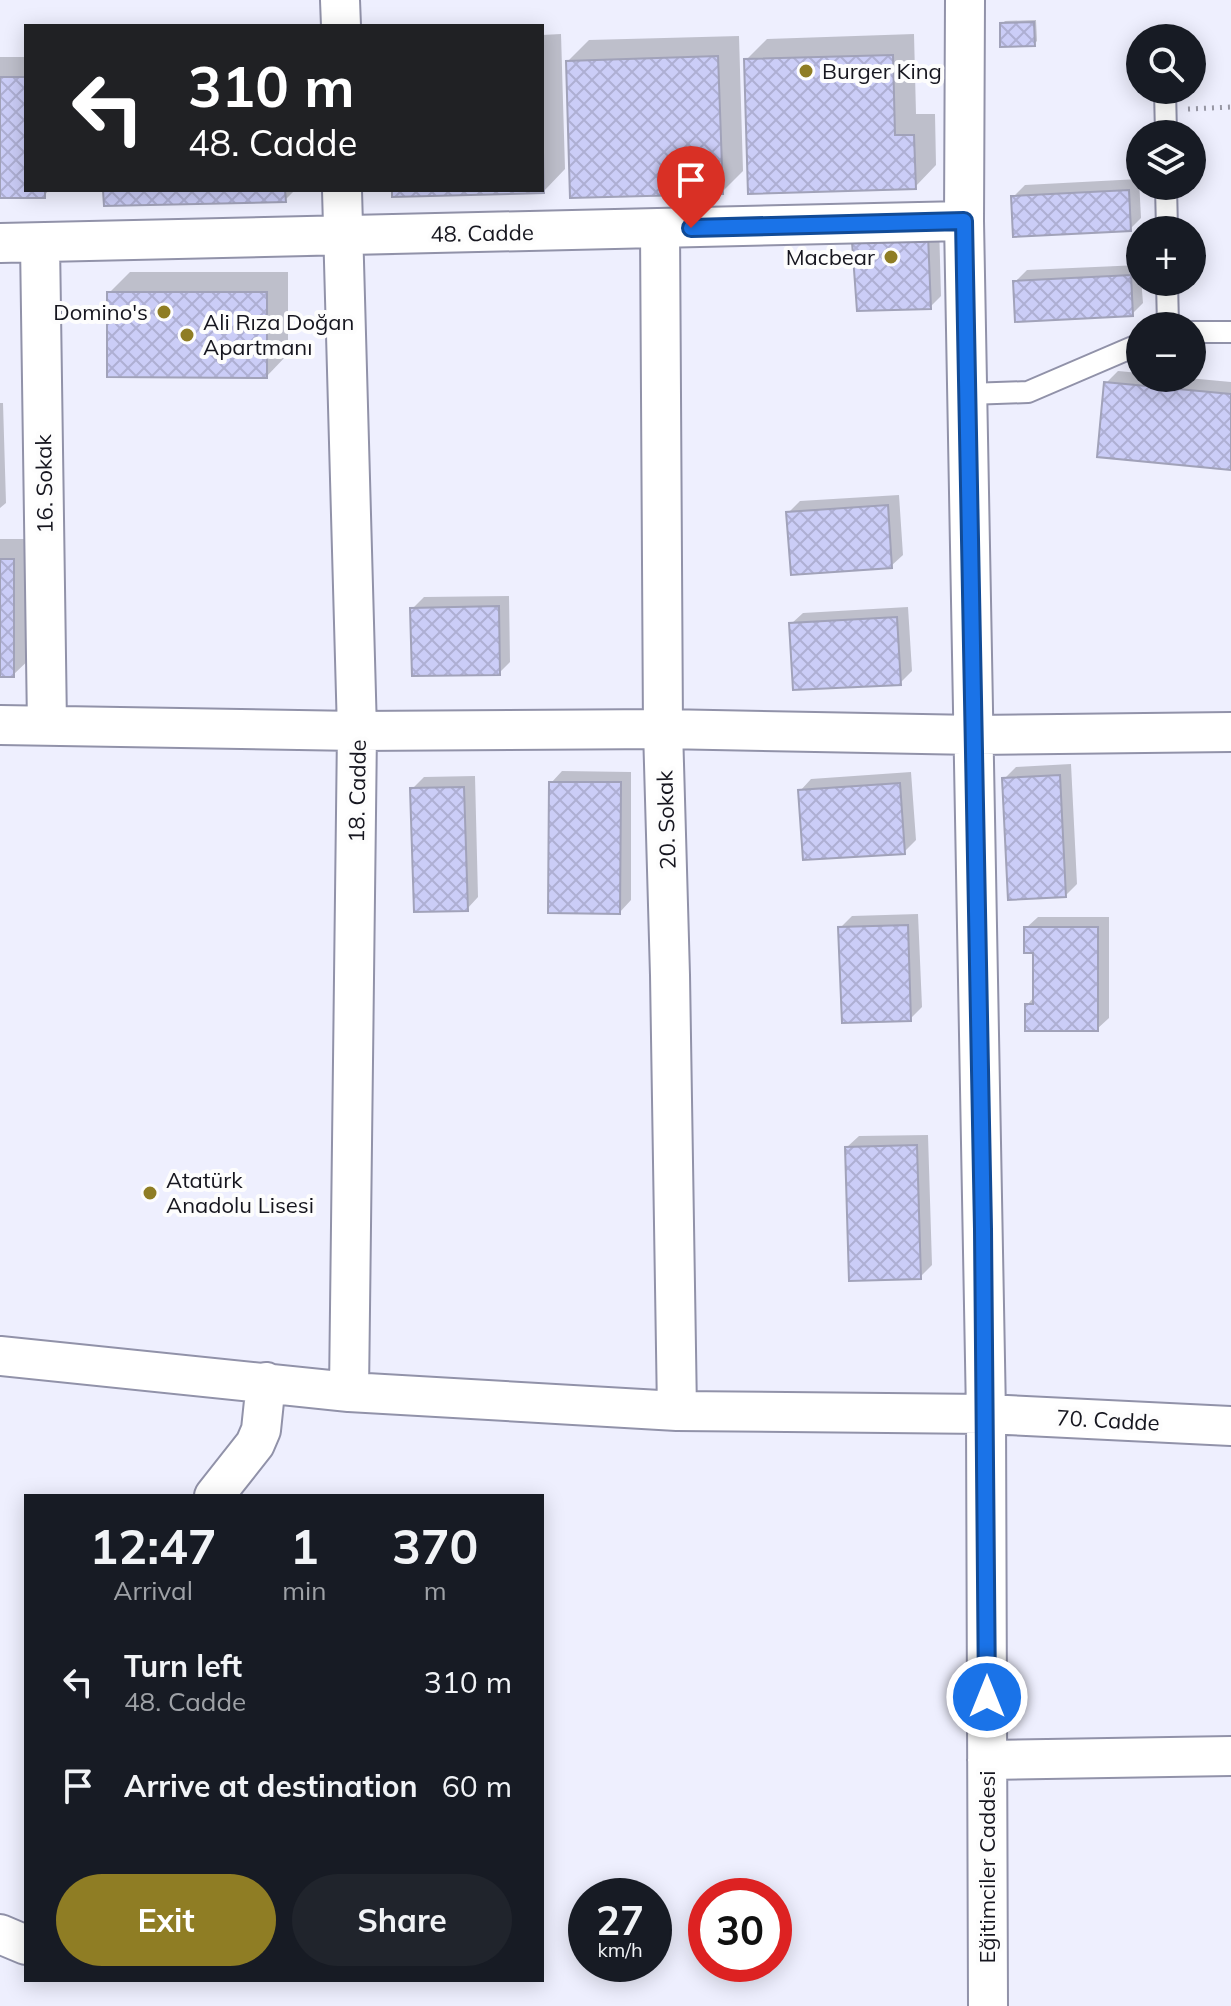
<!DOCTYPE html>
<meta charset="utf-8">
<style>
:root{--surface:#171b24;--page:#20242c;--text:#f1f3f6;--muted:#9ea1a6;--accent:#8f7d24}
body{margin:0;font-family:Mulish,sans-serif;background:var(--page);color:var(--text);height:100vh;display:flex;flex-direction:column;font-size:30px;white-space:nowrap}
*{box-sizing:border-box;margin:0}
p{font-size:26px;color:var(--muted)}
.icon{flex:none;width:44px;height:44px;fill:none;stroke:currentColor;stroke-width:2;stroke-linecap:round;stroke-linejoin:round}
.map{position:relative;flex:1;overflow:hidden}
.panel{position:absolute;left:24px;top:1494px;width:520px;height:488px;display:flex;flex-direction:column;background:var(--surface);border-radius:0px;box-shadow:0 4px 20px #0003}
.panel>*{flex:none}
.top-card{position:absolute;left:24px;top:24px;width:520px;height:168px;border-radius:0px;box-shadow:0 4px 20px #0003;background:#202124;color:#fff;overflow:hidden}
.controls{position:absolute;left:1126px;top:24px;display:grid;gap:16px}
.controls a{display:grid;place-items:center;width:80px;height:80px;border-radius:50%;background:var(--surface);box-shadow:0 4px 20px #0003;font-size:40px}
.speed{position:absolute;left:568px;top:1878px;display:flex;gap:16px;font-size:40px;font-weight:700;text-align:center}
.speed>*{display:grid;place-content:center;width:104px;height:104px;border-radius:50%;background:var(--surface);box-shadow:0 4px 20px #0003;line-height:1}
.speed small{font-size:20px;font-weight:400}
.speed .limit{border:12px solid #d22;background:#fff;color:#111}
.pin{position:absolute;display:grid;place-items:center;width:68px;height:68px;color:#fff;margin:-82px -34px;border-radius:50% 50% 50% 0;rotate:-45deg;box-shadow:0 0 8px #0007}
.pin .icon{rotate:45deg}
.me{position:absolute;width:88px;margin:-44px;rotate:0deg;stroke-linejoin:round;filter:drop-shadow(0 0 6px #0008)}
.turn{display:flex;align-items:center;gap:28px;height:168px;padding:0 32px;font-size:36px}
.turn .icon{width:104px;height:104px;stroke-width:2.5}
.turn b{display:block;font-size:56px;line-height:68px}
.eta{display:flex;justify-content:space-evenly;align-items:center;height:136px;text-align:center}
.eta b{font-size:48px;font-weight:700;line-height:56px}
.primary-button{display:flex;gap:16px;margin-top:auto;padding:16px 32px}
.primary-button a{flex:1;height:92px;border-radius:48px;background:var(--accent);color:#fff;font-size:32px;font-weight:700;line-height:92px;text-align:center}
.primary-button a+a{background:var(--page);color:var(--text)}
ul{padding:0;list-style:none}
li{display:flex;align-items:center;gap:24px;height:104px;padding:0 32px}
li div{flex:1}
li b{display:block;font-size:30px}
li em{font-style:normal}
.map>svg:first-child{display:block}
.shadow{fill:#0003}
.building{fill:url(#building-cross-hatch);stroke:#a1a2b9;stroke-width:2}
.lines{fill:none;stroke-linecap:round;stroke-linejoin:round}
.service-casing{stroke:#9192a9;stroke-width:24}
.minor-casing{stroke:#9192a9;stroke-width:42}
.path{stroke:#9797a4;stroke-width:5;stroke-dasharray:2 6;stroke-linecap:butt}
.service{stroke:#fff;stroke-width:20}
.minor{stroke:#fff;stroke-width:38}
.route-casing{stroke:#114b97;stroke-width:20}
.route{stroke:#1a73e8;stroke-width:14}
.poi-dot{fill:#8f7d24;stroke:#fdfdfd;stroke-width:3}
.labels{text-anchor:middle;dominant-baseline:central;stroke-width:8;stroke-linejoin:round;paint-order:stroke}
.poi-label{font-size:22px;fill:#16161f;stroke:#fdfdfd;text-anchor:start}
.street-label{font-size:22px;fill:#16161f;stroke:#fdfdfd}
</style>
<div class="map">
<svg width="1231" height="2006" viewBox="0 0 1231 2006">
<defs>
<pattern id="building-cross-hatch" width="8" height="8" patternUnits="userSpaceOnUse" patternTransform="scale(2)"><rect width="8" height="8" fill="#cbcdf7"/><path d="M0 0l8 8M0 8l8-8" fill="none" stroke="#aeafd3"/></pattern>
</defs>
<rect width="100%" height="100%" fill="#eeeffe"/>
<path class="shadow" d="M1036,20L1037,41L1034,44L1002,24L1005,21Z
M561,34L565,169L544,191L394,190H542V35Z
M914,34L916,114H935L936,165L915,187L746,60L767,39Z
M739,36L743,171L722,192L568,61L589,40Z
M0,57H26V190H49L44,196H0Z
M1139,179L1141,218L1130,229L1013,197L1025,185Z
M105,190H295L285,200Z
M939,224L941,296L930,307L854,242Z
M1140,265L1143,303L1132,314L1015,282L1027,270Z
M130,272H288V354L267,376L109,293Z
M1118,371L1140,373V378H1188L1231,382V468L1106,383Z
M0,403H3L6,503L0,508Z
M899,495L903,555L891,566L788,513L800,501Z
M0,539H35V654L13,675H0Z
M509,596L510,662L499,673L412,609L424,597Z
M908,607L912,671L900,683L791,624L803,613Z
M1071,764L1077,884L1065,896L1004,779L1016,767Z
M562,771L631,772V900L620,912L551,783Z
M911,772L916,840L904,852L800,791L811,779Z
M475,776L478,897L467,909L412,789L424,777Z
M918,914L922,1007L910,1019L840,928L852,916Z
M1038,917H1109V1018L1097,1029L1027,1005L1035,996V951L1026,928Z
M928,1135L932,1265L920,1277L847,1147L859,1136Z"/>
<path class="building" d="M1034,22L1035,46L1000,47V23Z
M893,55L895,135H914L916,189L748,194L744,59Z
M718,56L723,194L570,198L566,61Z
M0,77H26V190H45V198H0Z
M542,111L544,193L392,197V190H542Z
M103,190H285L286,202L104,206Z
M1129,190L1131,231L1013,237L1011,196Z
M928,235L931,309L857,311L852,242Z
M1131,275L1133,316L1015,322L1013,281Z
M107,292H267V378L107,377Z
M1104,382L1231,394V470L1097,457Z
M888,505L892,568L791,575L786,512Z
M0,559H14V677H0Z
M499,606L500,675L412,676L410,608Z
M897,617L901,685L793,690L789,623Z
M1060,775L1066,897L1008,900L1002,778Z
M549,782H621L620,914L548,913Z
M900,783L905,854L803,860L798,790Z
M464,787L468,911L414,912L410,788Z
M908,925L911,1021L842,1023L838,927Z
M1024,927H1098V1031H1025V1004H1033V953H1024Z
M917,1145L921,1279L849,1281L845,1147Z"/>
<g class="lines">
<g class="service-casing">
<path id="service" d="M1165,90L1166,134
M1166,186L1167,230
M1167,282L1168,326
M1192,332H1231
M968,394L1028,392L1140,344"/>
</g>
<g class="minor-casing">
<path id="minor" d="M340,0L341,26
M965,0L964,221L986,1414L988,2006
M342,190L357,731L349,1392
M660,228L663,729L670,975L677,1411
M0,243L964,221
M40,243L47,725
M0,725L357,731L663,729L975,735L1231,732
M0,1356L349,1392L677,1411L986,1414L1231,1426
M214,1496L255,1444L261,1430L266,1382
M987,1760L1231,1756
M0,1934L26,1945"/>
</g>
<path class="path" d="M1188,109L1231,107"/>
<use href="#service" class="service"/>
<use href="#minor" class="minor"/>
</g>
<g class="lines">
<g class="route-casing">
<path id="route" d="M691,228L964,221L983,1229L987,1697"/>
</g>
<use href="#route" class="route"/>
</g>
<g class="poi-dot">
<circle cx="806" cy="71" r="8"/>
<circle cx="891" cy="257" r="8"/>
<circle cx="164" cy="312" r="8"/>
<circle cx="187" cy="335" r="8"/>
<circle cx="150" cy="1193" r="8"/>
</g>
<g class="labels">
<g class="poi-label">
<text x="822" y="71">Burger King</text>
<text x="875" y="257" text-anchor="end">Macbear</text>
<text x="148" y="312" text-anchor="end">Domino's</text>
<text x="203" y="322">Ali Rıza Doğan<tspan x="203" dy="25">Apartmanı</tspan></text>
<text x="166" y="1180">Atatürk<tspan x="166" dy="25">Anadolu Lisesi</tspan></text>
</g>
<g class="street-label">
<text transform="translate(482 233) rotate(-1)">48. Cadde</text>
<text transform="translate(44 484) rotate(-91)">16. Sokak</text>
<text transform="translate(357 791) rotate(-89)">18. Cadde</text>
<text transform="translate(666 820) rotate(-92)">20. Sokak</text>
<text transform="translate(1108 1420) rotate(3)">70. Cadde</text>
<text transform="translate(987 1867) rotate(-90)">Eğitimciler Caddesi</text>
</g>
</g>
</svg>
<div class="controls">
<a><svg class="icon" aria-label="search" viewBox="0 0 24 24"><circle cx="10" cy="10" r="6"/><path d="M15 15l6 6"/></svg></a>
<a><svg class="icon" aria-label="layers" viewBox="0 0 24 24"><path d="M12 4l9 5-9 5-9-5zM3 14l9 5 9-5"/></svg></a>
<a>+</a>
<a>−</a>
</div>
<div class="speed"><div>27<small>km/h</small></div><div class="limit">30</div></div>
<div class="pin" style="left:691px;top:228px;background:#d93025"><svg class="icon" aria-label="arrive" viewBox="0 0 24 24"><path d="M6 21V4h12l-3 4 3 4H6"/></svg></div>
<svg class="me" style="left:987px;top:1697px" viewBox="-20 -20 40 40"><circle r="17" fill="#1a73e8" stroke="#fff" stroke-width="3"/><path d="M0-11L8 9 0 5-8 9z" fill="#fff"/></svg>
<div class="top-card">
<div class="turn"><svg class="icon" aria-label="left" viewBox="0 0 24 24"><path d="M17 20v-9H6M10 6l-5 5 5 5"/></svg><div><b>310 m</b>48. Cadde</div></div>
</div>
<section class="panel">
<div class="eta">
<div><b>12:47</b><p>Arrival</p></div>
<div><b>1</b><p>min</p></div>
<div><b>370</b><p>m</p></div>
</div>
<ul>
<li><svg class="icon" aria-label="left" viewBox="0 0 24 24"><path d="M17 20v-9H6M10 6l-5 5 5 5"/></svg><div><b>Turn left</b><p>48. Cadde</p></div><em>310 m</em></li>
<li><svg class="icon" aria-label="arrive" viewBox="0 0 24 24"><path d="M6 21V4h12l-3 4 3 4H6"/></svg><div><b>Arrive at destination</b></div><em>60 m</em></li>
</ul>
<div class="primary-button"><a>Exit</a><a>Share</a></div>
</section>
</div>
